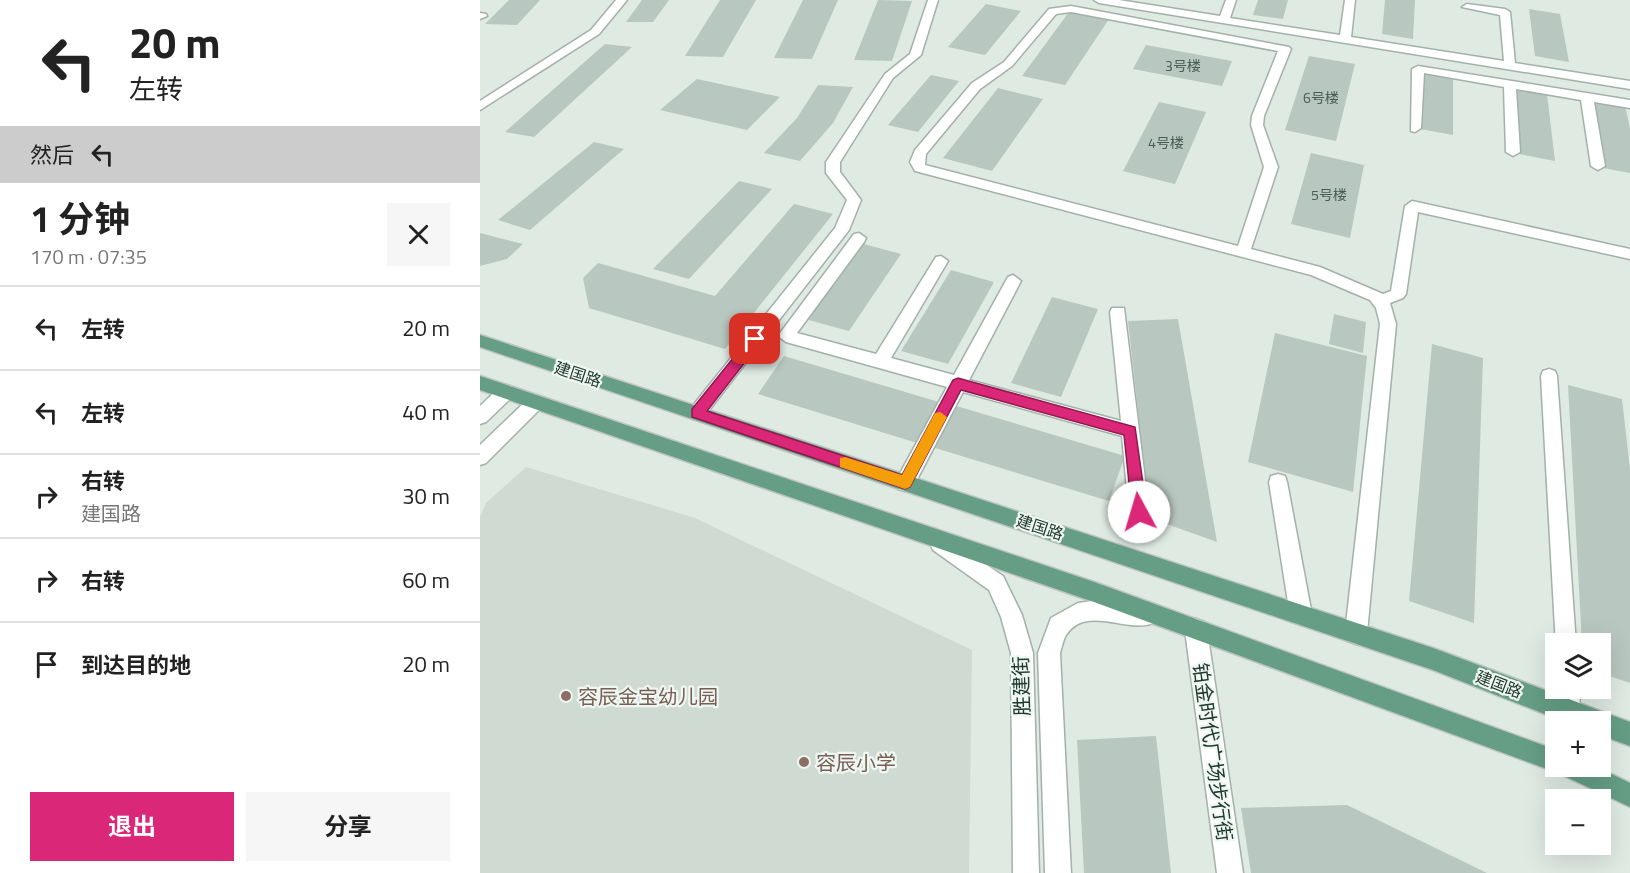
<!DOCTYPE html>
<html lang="zh">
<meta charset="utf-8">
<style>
:root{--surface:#fff;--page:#f6f6f6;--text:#222;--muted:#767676;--line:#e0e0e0;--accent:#db2777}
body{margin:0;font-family:"Titillium Web","Noto Sans SC",sans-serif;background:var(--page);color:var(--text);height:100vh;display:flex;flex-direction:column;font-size:22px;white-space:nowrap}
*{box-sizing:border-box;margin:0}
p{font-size:20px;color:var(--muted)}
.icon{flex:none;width:33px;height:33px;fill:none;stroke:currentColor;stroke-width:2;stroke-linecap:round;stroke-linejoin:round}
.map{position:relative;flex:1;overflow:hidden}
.side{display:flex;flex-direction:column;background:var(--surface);width:480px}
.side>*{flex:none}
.banner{background:#fff;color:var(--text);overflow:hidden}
.buttons{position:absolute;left:1065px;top:633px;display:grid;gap:12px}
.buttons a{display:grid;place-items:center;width:66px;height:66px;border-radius:0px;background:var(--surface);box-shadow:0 6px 24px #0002;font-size:30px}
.pin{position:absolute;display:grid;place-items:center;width:51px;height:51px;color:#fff;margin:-26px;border-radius:12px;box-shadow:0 3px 9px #0006}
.me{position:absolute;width:66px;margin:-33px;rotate:354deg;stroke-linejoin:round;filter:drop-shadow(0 0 4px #0008)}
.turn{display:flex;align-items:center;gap:21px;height:126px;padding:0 30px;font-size:27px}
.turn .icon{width:78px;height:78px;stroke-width:2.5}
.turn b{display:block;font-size:42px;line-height:51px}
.then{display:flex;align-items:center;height:57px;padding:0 30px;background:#0003;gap:12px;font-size:22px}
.round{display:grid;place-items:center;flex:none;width:63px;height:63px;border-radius:0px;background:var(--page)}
.overview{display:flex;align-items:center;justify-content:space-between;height:102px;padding:0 30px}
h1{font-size:36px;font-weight:700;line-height:45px}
.action{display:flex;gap:12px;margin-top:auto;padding:12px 30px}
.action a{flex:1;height:69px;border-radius:0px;background:var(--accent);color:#fff;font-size:24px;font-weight:700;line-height:69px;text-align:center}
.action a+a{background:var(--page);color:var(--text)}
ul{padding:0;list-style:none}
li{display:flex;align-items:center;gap:18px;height:84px;padding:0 30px;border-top:2px solid var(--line)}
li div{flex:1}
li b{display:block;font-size:22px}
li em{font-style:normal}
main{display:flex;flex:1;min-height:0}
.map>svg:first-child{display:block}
.built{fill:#cedad2}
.building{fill:#b8c7bf}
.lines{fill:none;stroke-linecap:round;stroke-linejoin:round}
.minor-casing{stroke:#a2b1a9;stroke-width:3}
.major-casing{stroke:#bcc4c0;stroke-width:3}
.minor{fill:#fff;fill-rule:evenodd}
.major{fill:#659e85;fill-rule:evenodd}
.route{fill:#db2777;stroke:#8e194d;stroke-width:1.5}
.slow{fill:#f59e0b}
.education-dot{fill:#8d6e63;stroke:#eff7f2;stroke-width:2}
.labels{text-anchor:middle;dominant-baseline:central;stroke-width:4.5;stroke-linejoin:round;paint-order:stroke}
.number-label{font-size:14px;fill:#475c52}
.street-label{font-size:16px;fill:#21392e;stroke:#eff7f2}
.near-street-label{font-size:20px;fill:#21392e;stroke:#eff7f2}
.near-education-label{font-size:20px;fill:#785e54;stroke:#eff7f2;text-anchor:start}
</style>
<main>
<section class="side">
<div class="banner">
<div class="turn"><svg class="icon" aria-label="left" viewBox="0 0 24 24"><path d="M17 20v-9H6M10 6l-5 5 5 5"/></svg><div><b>20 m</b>左转</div></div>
<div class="then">然后<svg class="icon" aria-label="left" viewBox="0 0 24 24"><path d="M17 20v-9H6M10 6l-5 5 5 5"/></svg></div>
</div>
<div class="overview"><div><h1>1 分钟</h1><p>170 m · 07:35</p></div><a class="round"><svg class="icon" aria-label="close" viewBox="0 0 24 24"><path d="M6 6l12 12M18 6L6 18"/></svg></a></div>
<ul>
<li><svg class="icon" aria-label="left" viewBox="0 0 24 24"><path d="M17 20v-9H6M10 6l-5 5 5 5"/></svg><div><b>左转</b></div><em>20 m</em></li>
<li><svg class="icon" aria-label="left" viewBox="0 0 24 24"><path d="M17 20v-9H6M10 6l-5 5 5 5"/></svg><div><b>左转</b></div><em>40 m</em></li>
<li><svg class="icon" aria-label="right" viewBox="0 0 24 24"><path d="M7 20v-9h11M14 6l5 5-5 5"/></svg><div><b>右转</b><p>建国路</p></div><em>30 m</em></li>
<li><svg class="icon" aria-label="right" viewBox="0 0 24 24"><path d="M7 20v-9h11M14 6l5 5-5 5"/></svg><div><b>右转</b></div><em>60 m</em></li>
<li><svg class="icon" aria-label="arrive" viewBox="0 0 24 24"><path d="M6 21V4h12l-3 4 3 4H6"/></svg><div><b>到达目的地</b></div><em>20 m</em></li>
</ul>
<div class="action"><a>退出</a><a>分享</a></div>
</section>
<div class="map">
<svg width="1150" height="873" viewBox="0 0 1150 873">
<rect width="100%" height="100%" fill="#dfeae3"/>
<path class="built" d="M46,467L215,518L492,650L489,873H0V517L6,503Z"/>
<path class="building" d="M29,0H60L37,25L5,24Z
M162,0H189L173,22H146Z
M240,0H276L243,57L205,56Z
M323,0H358L332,59L294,58Z
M398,0L432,1L412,61L374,60Z
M778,0H808L803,19L773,15Z
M905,0H935L933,39L902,34Z
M506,4L541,11L505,55L468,47Z
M1049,9L1080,14L1089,62L1055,56Z
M589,12L629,19L585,85L542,76Z
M125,44L152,47L54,137L25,132Z
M666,45L752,61L742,86L653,69Z
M829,56L875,64L856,141L805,130Z
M942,73L973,78V135L940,129Z
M451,75L479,81L438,132L408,125Z
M217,79L300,97L267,130L180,110Z
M338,85L373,87L353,123L320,161L284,153L317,118Z
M518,88L563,99L512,171L463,158Z
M1034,89L1067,94L1075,161L1039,154Z
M1111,101L1145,106L1150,128V173L1123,168Z
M679,102L726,112L695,184L643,171Z
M114,142L144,149L50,230L18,220Z
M831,153L884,165L870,238L811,224Z
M259,181L292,189L209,279L173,269Z
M314,204L353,214L245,349L109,308L103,278L118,263L235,296Z
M0,233L43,244L27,259L0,266Z
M380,243L421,254L369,331L325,319Z
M471,270L514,282L468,364L421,351Z
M572,297L618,309L581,397L531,383Z
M854,314L886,322L883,353L849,344Z
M698,319L719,439L737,542L670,518L648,321Z
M795,333L887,356L873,492L768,462Z
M952,344L1003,358L994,623L929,601Z
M304,356L459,402L437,443L278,394Z
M1088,385L1142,399L1150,469V683L1120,673V644H1102Z
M473,405L645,456L629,501L452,447Z
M676,736L691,873H604L597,740Z
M867,805L1007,873H771L761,808Z"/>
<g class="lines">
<g class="minor-casing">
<path id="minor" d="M136,0H147L119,34L0,110V101L111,30Z
M448,0H458L441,55L413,78L360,162V172L381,200L369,230L223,418L217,420L211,418L208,413L211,408L355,228L367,200L346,173V162L405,74L430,54Z
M614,0H639L740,16L746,0H756L750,18L860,35L865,0H875L871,37L1024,61L1020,15L982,7L987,4L1025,9L1030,12L1035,63L1150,81V89L619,3Z
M591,6L809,47L811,49L784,116L783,125L798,167L771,249L840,267L903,294L911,291L925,206L932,201L1150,249V259L938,212L926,294L923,298L910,303L916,324L887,633L884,641L876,644L868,641L865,633L900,324L896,308L890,300L831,275L435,171L430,162L435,150L492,83L524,62L569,9ZM591,12L798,51L772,116L771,125L784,167L758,246L445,165L446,154L500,89L532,66L576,14Z
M0,13L6,14L7,16L0,19Z
M938,66L1150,100V108L1114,102L1125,166L1118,170L1111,166L1101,100L1036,89L1040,152L1033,156L1026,152L1024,87L944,73L941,128L935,132L931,131L932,69Z
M379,233L386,238L384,242L317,333L396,354L456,257L461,256L468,261L411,358L474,375L528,277L533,275L541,281L489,380L641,421L630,312L632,308H644L669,512L666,518L659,521L652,518L649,512L642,436L483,392L432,489L425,491L418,489L416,483L418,477L467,387L306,342L298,336L374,234Z
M1069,369L1075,371L1077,376L1096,644H1076V647L1061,376L1063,371Z
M26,385L32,387L35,392L32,397L6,422L0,424V406L20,387Z
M55,396L61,398L64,403L61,408L6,463L0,465V445L49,398Z
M798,474L805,476L807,482L832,615L828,622L821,625L814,622L810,615L789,482L791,476Z
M460,534L523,576L542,615L553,653L559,873H533L531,653L521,617L509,590L453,550L450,543L453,536Z
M620,600L673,609L677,616L673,623C648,634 606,604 586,635C583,640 582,647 580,653L591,873H565L558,653L571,618L598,603Z
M716,619L724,622L727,630L763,873H737L705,630L708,622Z
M1077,688H1099L1100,711L1097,719L1091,722L1081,719L1078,711Z"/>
</g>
<g class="major-casing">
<path id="major" d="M0,335L953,648L1150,722V746L1120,735V722H1085L953,670L0,347Z
M0,376L614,582L1076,750V766H1115L1150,783V807L1078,773L614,602L0,390Z"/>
</g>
<use href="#minor" class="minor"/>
<use href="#major" class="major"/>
</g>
<path class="route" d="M275,335L280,336V343L227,411L422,475L473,380L478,378L655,427L667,512L664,517L659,518L652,512L644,435L481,390L430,487L425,489L212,417V409L271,336Z"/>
<path class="slow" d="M460,412L467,417L430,487L425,489L360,467V458L365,457L422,475L455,413Z"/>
<g class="education-dot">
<circle cx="86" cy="696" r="6"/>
<circle cx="324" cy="762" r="6"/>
</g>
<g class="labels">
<g class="number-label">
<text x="703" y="65">3号楼</text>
<text x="841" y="97">6号楼</text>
<text x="686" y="142">4号楼</text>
<text x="849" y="194">5号楼</text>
</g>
<g class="street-label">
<text transform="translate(98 374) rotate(18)">建国路</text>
<text transform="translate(560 527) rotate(18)">建国路</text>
<text transform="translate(1019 684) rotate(21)">建国路</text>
</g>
<g class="near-street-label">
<text transform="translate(541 686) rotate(-92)">胜建街</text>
<text transform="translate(733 752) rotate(82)">铂金时代广场步行街</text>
</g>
<g class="near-education-label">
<text x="98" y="696">容辰金宝幼儿园</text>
<text x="336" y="762">容辰小学</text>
</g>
</g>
</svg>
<div class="buttons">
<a><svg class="icon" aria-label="layers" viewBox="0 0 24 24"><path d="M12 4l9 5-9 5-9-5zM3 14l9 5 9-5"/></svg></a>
<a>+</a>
<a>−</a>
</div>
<div class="pin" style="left:275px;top:339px;background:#d93025"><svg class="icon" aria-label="arrive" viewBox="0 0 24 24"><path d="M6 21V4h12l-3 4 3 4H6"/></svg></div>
<svg class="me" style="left:659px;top:512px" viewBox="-20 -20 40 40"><circle r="19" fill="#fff"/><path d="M0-13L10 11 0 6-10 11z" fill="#db2777"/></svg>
</div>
</main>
